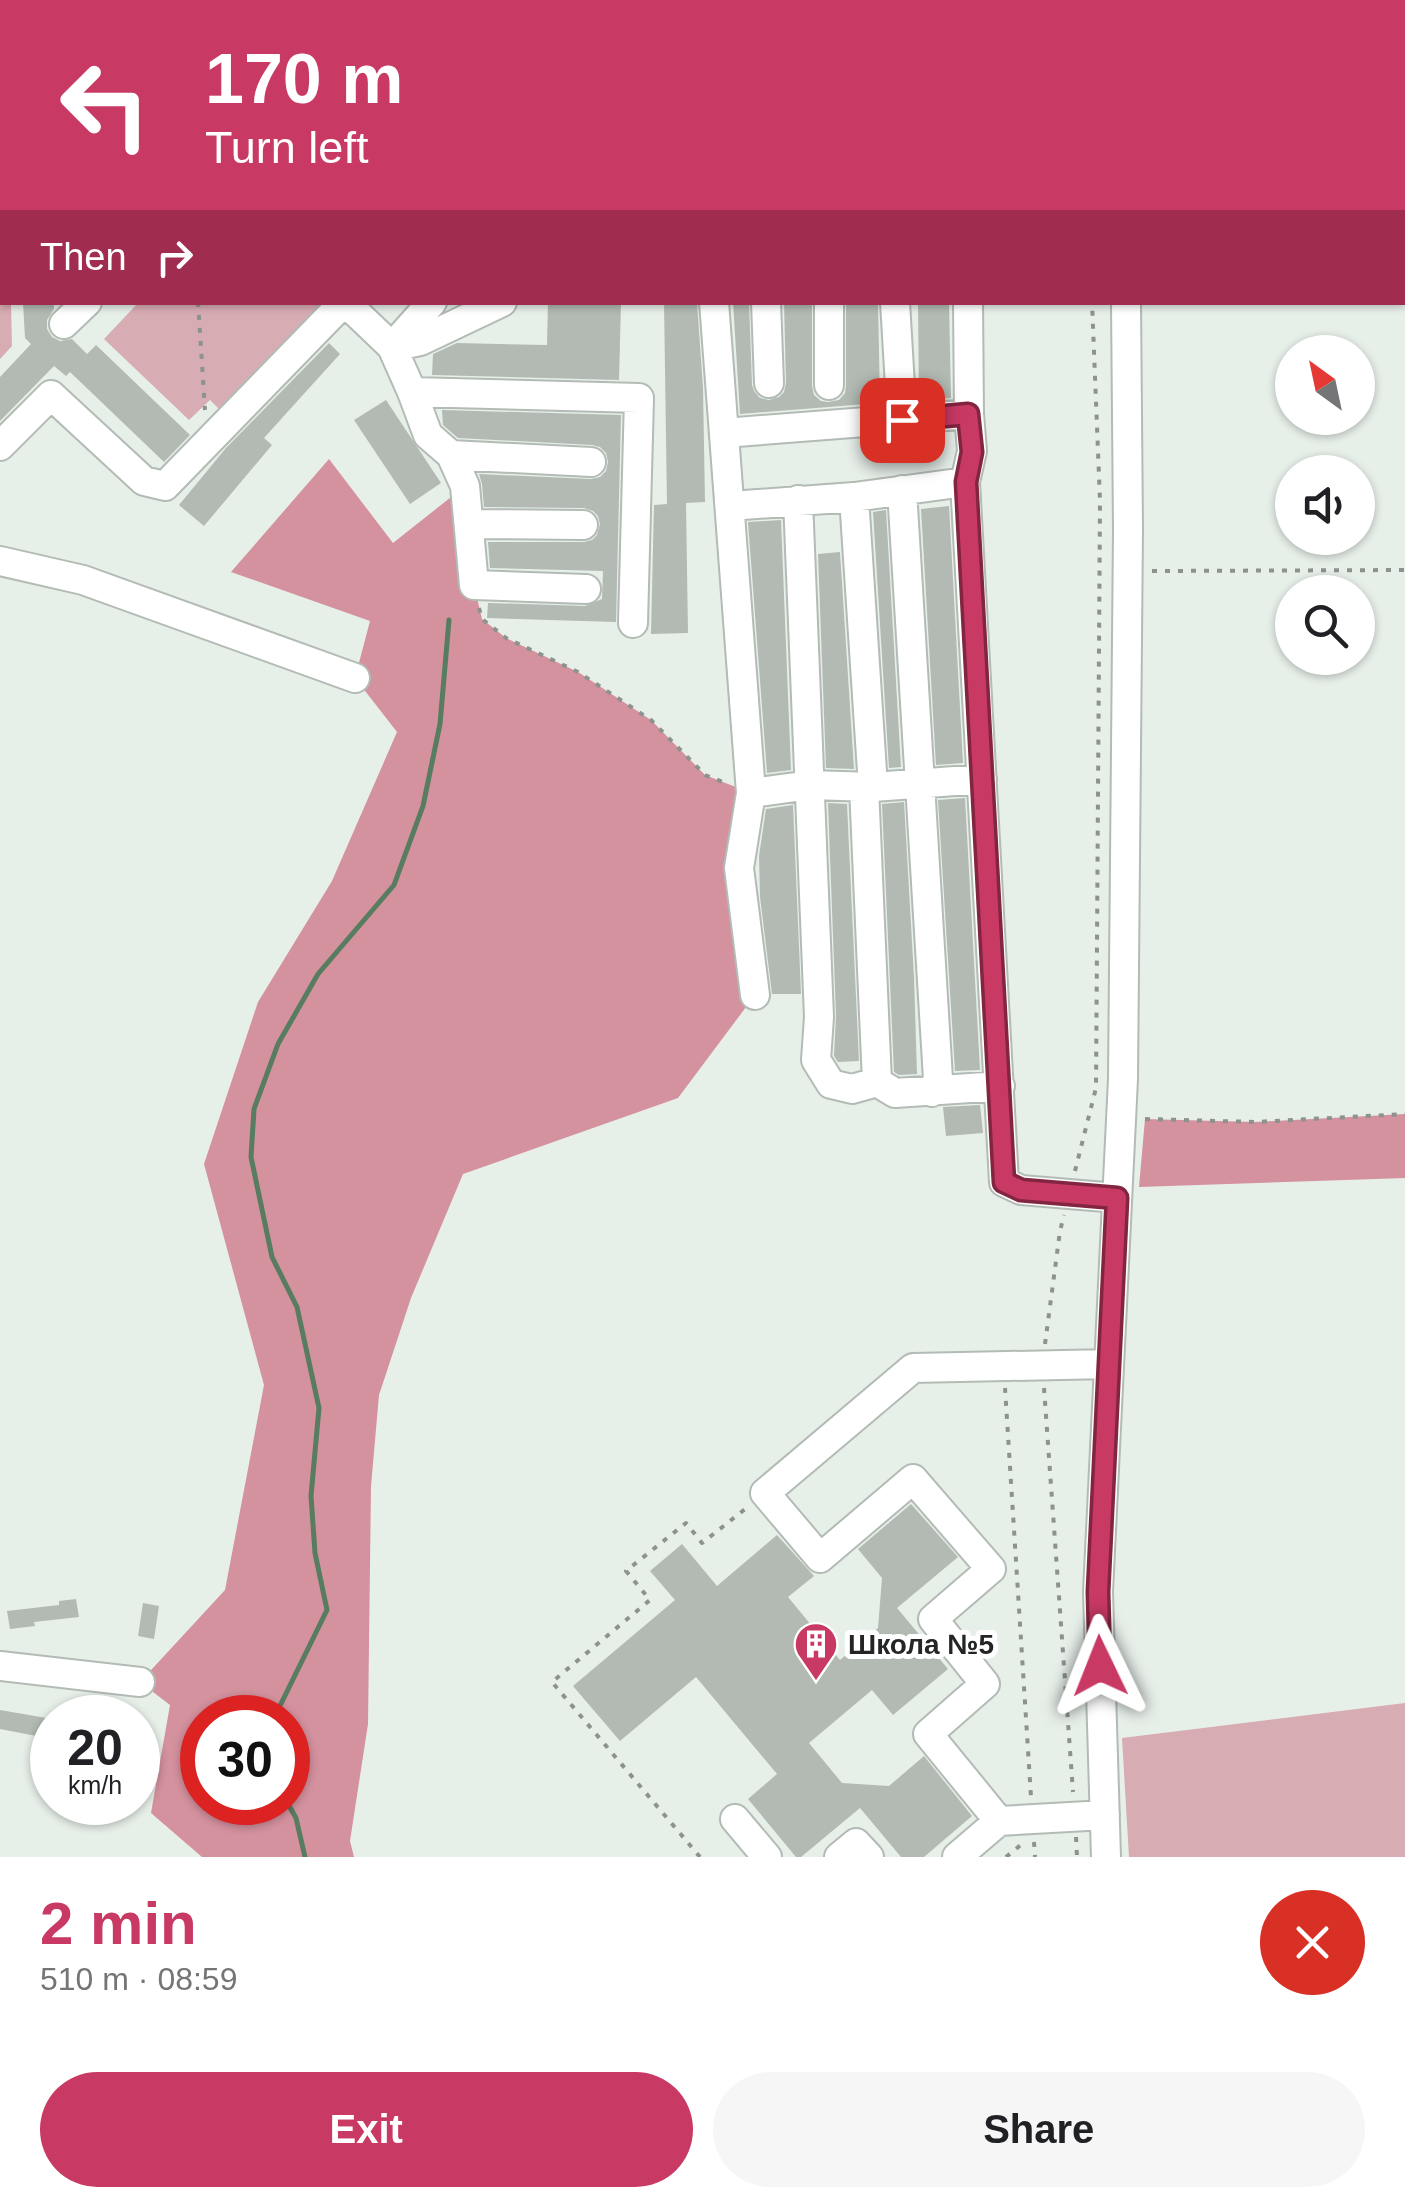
<!DOCTYPE html>
<meta charset="utf-8">
<style>
:root{--surface:#fff;--page:#f6f6f6;--text:#202124;--muted:#757577;--accent:#c83964}
body{margin:0;font-family:Helvetica,sans-serif;background:var(--page);color:var(--text);height:100vh;display:flex;flex-direction:column;font-size:38px;white-space:nowrap}
*{box-sizing:border-box;margin:0}
p{font-size:32px;color:var(--muted)}
.icon{flex:none;width:55px;height:55px;fill:none;stroke:currentColor;stroke-width:2;stroke-linecap:round;stroke-linejoin:round}
.map{position:relative;height:1857px;overflow:hidden}
.sheet{display:flex;flex-direction:column;background:var(--surface);flex:1}
.sheet>*{flex:none}
.guide{position:absolute;left:0px;top:0px;width:1405px;height:305px;box-shadow:0 2px 8px #0004;background:#c83964;color:#fff;overflow:hidden}
.needle{width:65px;rotate:327deg}
.buttons{position:absolute;left:1275px;top:335px;display:grid;gap:20px}
.buttons a{display:grid;place-items:center;width:100px;height:100px;border-radius:50%;background:var(--surface);box-shadow:0 2px 8px #0004;font-size:50px}
.speed{position:absolute;left:30px;top:1695px;display:flex;gap:20px;font-size:50px;font-weight:700;text-align:center}
.speed>*{display:grid;place-content:center;width:130px;height:130px;border-radius:50%;background:var(--surface);box-shadow:0 2px 8px #0004;line-height:1}
.speed small{font-size:25px;font-weight:400}
.speed .limit{border:15px solid #d22;background:#fff;color:#111}
.pin{position:absolute;display:grid;place-items:center;width:85px;height:85px;color:#fff;margin:-42px;border-radius:20px;box-shadow:0 5px 15px #0006}
.me{position:absolute;width:110px;margin:-55px;rotate:358deg;stroke-linejoin:round;filter:drop-shadow(0 0 8px #0008)}
.turn{display:flex;align-items:center;gap:35px;height:210px;padding:0 40px;font-size:45px}
.turn .icon{width:130px;height:130px;stroke-width:2.5}
.turn b{display:block;font-size:70px;line-height:85px}
.then{display:flex;align-items:center;height:95px;padding:0 40px;background:#0003;gap:20px;font-size:38px}
.round{display:grid;place-items:center;flex:none;width:105px;height:105px;border-radius:52px;background:var(--page)}
.overview{display:flex;align-items:center;justify-content:space-between;height:170px;padding:0 40px}
h1{font-size:60px;font-weight:600;line-height:75px;color:var(--accent)}
.primary-button{display:flex;gap:20px;margin-top:auto;padding:20px 40px}
.primary-button a{flex:1;height:115px;border-radius:60px;background:var(--accent);color:#fff;font-size:40px;font-weight:600;line-height:115px;text-align:center}
.primary-button a+a{background:var(--page);color:var(--text)}
.map>svg:first-child{display:block}
.green{fill:#d8acb3}
.forest{fill:#d4919e;fill-rule:evenodd}
.lines{fill:none;stroke-linecap:round;stroke-linejoin:round}
.stream{stroke:#577c5f;stroke-width:5}
.building{fill:#b2bab3}
.minor-casing{stroke:#b3bbb5;stroke-width:32}
.major-casing{stroke:#b3bbb5;stroke-width:40}
.path{stroke:#8c928e;stroke-width:4;stroke-dasharray:5 8;stroke-linecap:butt}
.minor{stroke:#fff;stroke-width:28}
.major{stroke:#fff;stroke-width:35}
.route-casing{stroke:#822541;stroke-width:25}
.route{stroke:#c83964;stroke-width:18}
.labels{text-anchor:middle;dominant-baseline:central;stroke-width:10;stroke-linejoin:round;paint-order:stroke}
.poi-label{font-size:28px;font-weight:bold;fill:#232624;stroke:#fff;text-anchor:start}
</style>
<div class="map">
<svg width="1405" height="1857" viewBox="0 0 1405 1857">
<rect width="100%" height="100%" fill="#e7efe9"/>
<path class="green" d="M2,191V302L11,303L12,346L0,359V194Z
M138,303H321L319,310L227,417L210,400L189,420L104,339Z
M1405,1703V1857H1129L1122,1738Z"/>
<path class="forest" d="M329,459L393,543L465,486L474,585L482,619L506,638L578,672L651,720L705,775L751,793L755,995L678,1098L463,1174L411,1298L379,1395L371,1486L368,1724L350,1841L354,1857H202L151,1813L170,1705L140,1682L225,1590L264,1385L204,1164L258,1002L332,881L397,732L355,678L370,621L231,572ZM202,1718H288V1802H202Z
M1405,1114V1178L1139,1187L1145,1119L1255,1122Z"/>
<g class="lines">
<path class="stream" d="M274,1718L327,1610L315,1553L311,1496L319,1408L297,1307L272,1257L251,1157L254,1109L278,1044L318,974L394,885L423,806L440,724L449,620
M287,1802L296,1818L305,1857"/>
</g>
<path class="building" d="M23,302H54V309L47,320V329L52,337L60,341L72,339L87,354L96,345L190,435L164,462L70,372L66,376L54,366L0,421V377L31,344L25,338Z
M548,302H621L619,380L432,375L433,354L457,343L547,345Z
M664,302H697L703,388L705,502L686,503L688,633L651,634L654,505L667,504Z
M733,302H749L752,385L754,391L760,398L769,400L779,397L784,392L786,383L784,302H812V386L814,395L821,401L828,402L839,400L845,393L846,386V302H878L880,403L740,414Z
M918,302H949L951,398L919,400Z
M329,343L340,354L264,438L272,445L204,526L179,505L226,448Z
M386,400L441,483L410,504L354,420Z
M442,410L621,415L616,622L487,618L488,603L585,606L602,599L603,571L490,568L488,542H584L592,540L597,535L600,524L598,516L593,511L584,508L484,507L482,484L479,474L591,479L600,477L606,471L608,462L606,453L600,447L592,445L458,438L443,425Z
M949,506L963,763L936,765L921,509Z
M886,510L901,767L889,768L873,512Z
M781,520L791,770L767,773L748,522Z
M840,552L854,769L826,768L818,554Z
M965,798L980,1070L955,1071L938,800Z
M904,802L914,977L917,1074L899,1075L894,1072L882,804Z
M828,803L847,804L859,1061L838,1062L834,1056L836,1016Z
M793,805L801,994H772L760,897L759,856L766,809Z
M980,1105L983,1133L946,1136L943,1107Z
M911,1504L958,1557L897,1608L948,1669L893,1715L872,1690L809,1743L842,1783L889,1786L924,1756L972,1816L924,1857H901L860,1808L801,1857H796L748,1799L777,1774L696,1677L620,1741L573,1686L675,1600L650,1571L682,1544L717,1586L777,1535L814,1576L788,1597L840,1660L878,1628L882,1578L858,1549Z
M76,1599L79,1617L34,1622L35,1626L10,1629L7,1611L59,1605V1601Z
M143,1603L159,1606L154,1639L138,1636Z
M0,1710L52,1719V1739L0,1729Z"/>
<g class="lines">
<g class="minor-casing">
<path id="minor" d="M249,0L253,2
M546,0L547,2
M1045,0L1046,2
M376,2L380,0
M511,2L514,0
M953,2L956,0
M1089,2L1092,0
M345,302L392,347L412,392L428,435L451,455L465,486L474,585L586,589
M714,302L751,793L739,868L755,995
M766,302L769,383
M895,302L902,420
M968,302L969,414L972,451L965,482L1004,1182L1021,1190L1117,1198
M64,324L87,302
M392,347L420,341L502,302
M392,347L432,302
M829,385V302
M412,392L639,398L633,623
M724,433L969,414
M0,446L51,395L144,481L165,486L344,302
M451,455L591,462
M902,490L938,1079L932,1092
M854,497L873,787
M798,500L819,1017L816,1060L831,1084L852,1089L877,1082L895,1093L1000,1086
M730,506L854,497L965,482
M470,524L583,525
M0,561L83,580L355,678
M864,787L877,1082
M751,793L810,785L873,787L982,779
M0,1666L140,1682
M735,1819L767,1857
M999,1821L928,1734L985,1684L933,1619L991,1569L913,1479L820,1558L765,1493L913,1368L1109,1364
M839,1857L856,1843L869,1857
M957,1857L999,1821L1105,1815
M1106,1857L1098,1592L1123,1079L1128,529L1126,302"/>
</g>
<g class="major-casing">
<path id="major" d="M145,2L147,0
M0,161L2,158"/>
</g>
<path class="path" d="M758,0L760,2
M1015,0L1016,2
M80,2L82,0
M218,2L221,0
M606,2L609,0
M1250,2L1260,0
M0,93L2,90
M198,302L205,410
M1152,571L1405,570
M479,608L482,619L506,638L578,672L651,720L705,775L728,784
M1145,1119L1255,1122L1405,1114
M1075,1171L1096,1088L1100,501L1092,302
M1045,1344L1060,1231L1064,1215
M1005,1388L1031,1797
M1044,1388L1073,1792
M1076,1837L1077,1857
M1034,1842L1035,1857
M700,1857L552,1682L650,1600L626,1571L686,1523L702,1543L749,1506
M1006,1857L1022,1844"/>
<use href="#minor" class="minor"/>
<use href="#major" class="major"/>
</g>
<g class="lines">
<g class="route-casing">
<path id="route" d="M902,420L968,414L972,452L966,482L1004,1182L1021,1190L1117,1198L1098,1592L1100,1666"/>
</g>
<use href="#route" class="route"/>
</g>
<defs>
<g id="building-pin" transform="scale(2.25)"><path d="M0 17L-7.5 6A9.5 9.5 0 1 1 7.5 6Z" fill="#c83964" stroke="#fff"/><path d="M-4-6H4V6H1V3H-1V6H-4ZM-2.5-4.3h1.7v1.8h-1.7ZM.8-4.3h1.7v1.8H.8ZM-2.5-1h1.7V.8h-1.7ZM.8-1h1.7V.8H.8Z" fill="#fff"/></g>
</defs>
<g fill-rule="evenodd">
<use href="#building-pin" x="816" y="1644"/>
</g>
<g class="labels">
<g class="poi-label">
<text x="848" y="1644">Школа №5</text>
</g>
</g>
</svg>
<div class="buttons">
<a><svg class="needle" viewBox="-14 -14 28 28"><path d="M0-13l5 13h-10z" fill="#e53935"/><path d="M0 13l5-13h-10z" fill="#757577"/></svg></a>
<a><svg class="icon" aria-label="sound" viewBox="0 0 24 24"><path d="M4 9h4l5-4v14l-5-4H4zM17 9q2 3 0 6"/></svg></a>
<a><svg class="icon" aria-label="search" viewBox="0 0 24 24"><circle cx="10" cy="10" r="6"/><path d="M15 15l6 6"/></svg></a>
</div>
<div class="speed"><div>20<small>km/h</small></div><div class="limit">30</div></div>
<div class="pin" style="left:902px;top:420px;background:#d93025"><svg class="icon" aria-label="arrive" viewBox="0 0 24 24"><path d="M6 21V4h12l-3 4 3 4H6"/></svg></div>
<svg class="me" style="left:1100px;top:1666px" viewBox="-20 -20 40 40"><path d="M0-17L14 15 0 8-14 15z" fill="#c83964" stroke="#fff" stroke-width="4"/></svg>
<div class="guide">
<div class="turn"><svg class="icon" aria-label="left" viewBox="0 0 24 24"><path d="M17 20v-9H6M10 6l-5 5 5 5"/></svg><div><b>170 m</b>Turn left</div></div>
<div class="then">Then<svg class="icon" aria-label="right" viewBox="0 0 24 24"><path d="M7 20v-9h11M14 6l5 5-5 5"/></svg></div>
</div>
</div>
<section class="sheet">
<div class="overview"><div><h1>2 min</h1><p>510 m · 08:59</p></div><a class="round" style="background:#d93025;color:#fff"><svg class="icon" aria-label="close" viewBox="0 0 24 24"><path d="M6 6l12 12M18 6L6 18"/></svg></a></div>
<div class="primary-button"><a>Exit</a><a>Share</a></div>
</section>
